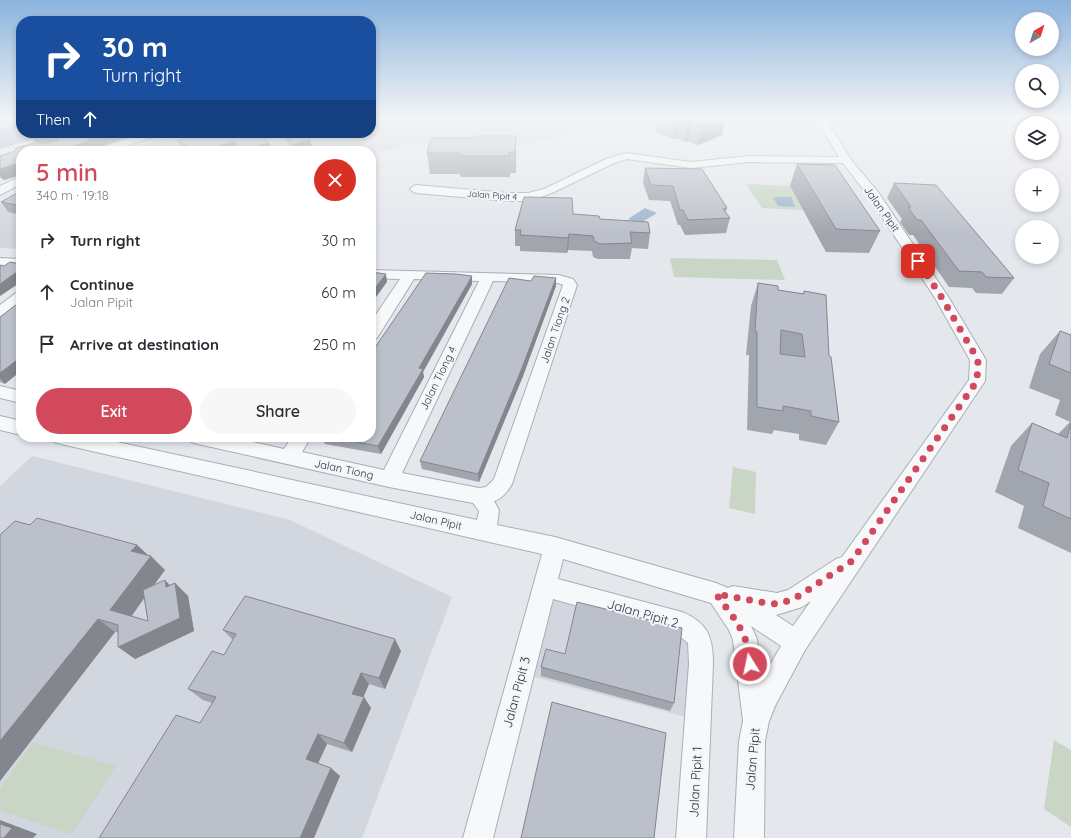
<!DOCTYPE html>
<meta charset="utf-8">
<style>
:root{--surface:#fff;--page:#f7f7f7;--text:#2b2b33;--muted:#7c7c81;--accent:#d1495b}
body{margin:0;font-family:Quicksand,sans-serif;background:var(--page);color:var(--text);height:100vh;display:flex;flex-direction:column;font-size:15px;white-space:nowrap}
*{box-sizing:border-box;margin:0}
p{font-size:13px;color:var(--muted)}
.icon{flex:none;width:22px;height:22px;fill:none;stroke:currentColor;stroke-width:2;stroke-linecap:round;stroke-linejoin:round}
.map{position:relative;flex:1;overflow:hidden}
.details{position:absolute;left:16px;top:146px;width:360px;height:296px;display:flex;flex-direction:column;background:var(--surface);border-radius:16px;box-shadow:0 2px 6px #0003}
.details>*{flex:none}
.top-card{position:absolute;left:16px;top:16px;width:360px;height:122px;border-radius:16px;box-shadow:0 2px 6px #0003;background:#1a4fa0;color:#fff;overflow:hidden}
.needle{width:26px;rotate:39deg}
.fabs{position:absolute;left:1015px;top:12px;display:grid;gap:8px}
.fabs a{display:grid;place-items:center;width:44px;height:44px;border-radius:50%;background:var(--surface);box-shadow:0 2px 6px #0003;font-size:20px}
.pin{position:absolute;display:grid;place-items:center;width:34px;height:34px;color:#fff;margin:-17px;border-radius:8px;box-shadow:0 2px 6px #0006}
.me{position:absolute;width:44px;margin:-22px;rotate:350deg;stroke-linejoin:round;filter:drop-shadow(0 0 3px #0008)}
.turn{display:flex;align-items:center;gap:14px;height:84px;padding:0 20px;font-size:18px}
.turn .icon{width:52px;height:52px;stroke-width:2.5}
.turn b{display:block;font-size:28px;line-height:34px}
.then{display:flex;align-items:center;height:38px;padding:0 20px;background:#0003;gap:8px;font-size:15px}
.round{display:grid;place-items:center;flex:none;width:42px;height:42px;border-radius:21px;background:var(--page)}
.headline{display:flex;align-items:center;justify-content:space-between;height:68px;padding:0 20px}
h1{font-size:24px;font-weight:600;line-height:30px;color:var(--accent)}
.action{display:flex;gap:8px;margin-top:auto;padding:8px 20px}
.action a{flex:1;height:46px;border-radius:24px;background:var(--accent);color:#fff;font-size:16px;font-weight:600;line-height:46px;text-align:center}
.action a+a{background:var(--page);color:var(--text)}
ul{padding:0;list-style:none}
li{display:flex;align-items:center;gap:12px;height:52px;padding:0 20px}
li div{flex:1}
li b{display:block;font-size:15px}
li em{font-style:normal}
.map>svg:first-child{display:block}
.built{fill:#d2d6de}
.green{fill:#c9d6c5}
.water{fill:#9fb4cc}
.lines{fill:none;stroke-linecap:round;stroke-linejoin:round}
.minor-casing{stroke:#a9aeb7;stroke-width:2}
.minor{fill:#f7f8fa;fill-rule:evenodd}
.wall{fill:#a1a5ae;fill-rule:evenodd}
.shaded-wall{fill:#83868d}
.building{fill:#bbc0ca;stroke:#83868d;fill-rule:evenodd}
.route{stroke:#d1495b;stroke-width:7;stroke-dasharray:0 12.6}
.labels{text-anchor:middle;dominant-baseline:central;stroke-width:4;stroke-linejoin:round;paint-order:stroke}
.far-street-label{font-size:9px;fill:#2b3445;stroke:#f4f6f9}
.street-label{font-size:11px;fill:#2b3445;stroke:#f4f6f9}
.near-street-label{font-size:13px;fill:#2b3445;stroke:#f4f6f9}
</style>
<div class="map">
<svg width="1071" height="838" viewBox="0 0 1071 838">
<rect width="100%" height="100%" fill="#e4e7ec"/>
<path class="built" d="M371,118H617L537,142L513,146L406,144L371,155V151H127L181,133H371Z
M21,191V249L0,248V203Z
M32,456L290,520L452,597L362,838H0V486Z
M550,595L690,635V718L527,675Z"/>
<path class="green" d="M746,184L790,186L803,210L762,208Z
M670,258L777,260L785,280L674,277Z
M733,467L756,472L755,514L729,508Z
M1054,740L1071,750V827L1044,809Z
M33,742L116,766L71,835L0,810V789Z"/>
<path class="water" d="M21,123V133H55L0,149V129Z
M774,197H791L795,207L778,206L773,198Z
M645,208L657,213L639,224L628,219Z"/>
<g class="lines">
<g class="minor-casing">
<path id="minor" d="M815,118H825L852,161L878,192L949,298L986,360L985,381L805,650L776,704L769,721L765,741L764,838H734L739,741L743,721L733,640L729,630L711,603L563,559L558,579L682,612C708,623 713,637 713,664L706,838H676L689,664L688,643L677,634L553,599L493,838H463L542,554L61,444L54,442L52,437H94L477,520L479,511L473,503L389,487L198,444L191,442L189,437H231L284,449L292,437H311L302,452L384,470L479,281L414,279L377,338L371,339V322L400,279L371,278V270L559,275L573,279L577,285L512,484C508,491 502,499 494,501L499,510L497,525L555,537L716,583L728,588L733,586L777,593L788,590L836,559L842,557L969,380L970,360L935,298L869,197L843,163L749,162L691,168L627,159L614,163L552,193L529,201H508L416,193L412,191L410,189L412,187L416,185L508,193H528L544,189L606,159L626,153L691,162L749,156L839,157ZM493,281L558,283L563,285L494,479L486,487L479,488L402,473ZM811,601L793,626L776,615L802,607ZM751,626L781,646L762,678L757,639Z
M145,133H160L159,135L111,151H95L96,149Z
M21,176V184L0,195V186Z
M0,258L21,259V267L0,266Z
M21,292V303L5,315L0,317V305L16,293Z
M0,386L21,391V403L0,398Z
M0,416L21,421V435L0,430Z"/>
</g>
<use href="#minor" class="minor"/>
</g>
<path class="wall" d="M656,118H726L722,135L698,145L688,141L685,142L676,138L673,139L655,131Z
M201,133L271,151H184L183,150L178,141Z
M280,133H319V134L308,137L310,140L313,151H294Z
M516,136V173H510V177H461L460,174H430L427,153L475,138Z
M33,139L59,140L96,148L94,150L21,151V176L20,175L4,180L1,178H0V156L15,151L36,143Z
M797,164L880,231L869,253L826,252L790,186Z
M645,168L727,208L726,212L730,218L726,233L685,235L680,225H678L670,201L649,200L643,183Z
M894,183L1014,278L1002,294L976,293L972,288L949,287L913,235H909L900,222L902,219L887,198Z
M21,191V215L8,212L1,202Z
M573,214L600,219L650,233L648,249L632,248L630,259H598L593,257L592,251L568,250L567,253L520,251V246H515V230Z
M472,276V284L423,372L424,377L381,454L325,444L322,437H371L373,355L372,352Z
M556,278V286L523,376L479,482L422,469L420,461L531,281Z
M758,283L778,290L803,294L804,291L829,356L839,422L826,445L799,440V434L774,430L772,434L747,430L749,355H746L751,306Z
M0,317L5,384L0,382Z
M1060,331L1071,335V553L1018,528L1024,506L995,492L1011,446L1032,423L1058,434L1070,422L1055,415L1060,400L1029,388L1040,354Z
M30,525L137,545L148,555L165,570L154,585H170L175,583L188,596L194,631L135,659L118,632H115L0,781ZM144,598L148,621L132,616Z
M223,630L401,651L385,689L369,684L363,697L371,708L352,752L327,744L318,763L340,776L200,723L212,703L203,700L188,689L224,655L233,640Z
M541,667L674,703L670,711L541,676Z"/>
<path class="shaded-wall" d="M679,118L676,138L673,139L677,119Z
M719,118H726L722,135L698,145L702,125Z
M692,120L688,141L685,142L688,122Z
M105,133H140L96,148L94,150L92,151H67L66,148L90,138Z
M302,133H319V134L303,139Z
M56,134L60,141L39,147L35,140Z
M516,136V173L515,152Z
M310,140L313,151H296L294,144Z
M234,141L238,151H204Z
M269,143L271,151H243V150Z
M15,164L16,168L20,175L4,180L0,175V169Z
M569,234L568,250L567,253L568,238Z
M21,269V282L0,296V284Z
M386,274L387,282L371,304V293Z
M472,276V284L423,372L424,377L381,454L378,446L419,368Z
M556,278V286L523,376L479,482L478,474Z
M21,357V371L5,384L0,378V373Z
M137,545L150,557L151,556L165,570L126,623L110,610L131,551Z
M165,580L176,592L175,583L188,596L194,631L135,659L118,647L180,618L166,587Z
M98,619L115,632L0,781V741Z
M395,639L401,651L385,689L379,678Z
M361,673L369,684L360,705L352,694Z
M364,697L371,708L352,752L344,743Z
M318,734L327,744L316,768L306,759Z
M331,768L340,776L314,838H300Z
M0,820L37,834L33,838H4L0,824Z"/>
<path class="building" d="M680,118H719L702,125L692,120L688,122Z
M54,133L56,134L35,140L33,139Z
M83,133H105L90,138L88,141L66,148L77,151H21V170L16,168L15,164L0,169V156L15,151L16,148L34,143H48Z
M201,133H258L269,143L243,150L234,141L204,151H195L178,141Z
M285,133H304L310,140L294,144Z
M475,136H516L515,152H509V156H459V153H427L431,138H475Z
M797,164L835,165L880,231L836,229Z
M645,168L702,169L727,208L723,209L730,218L688,220L683,210H680L673,186L651,185Z
M894,183L936,185L1014,278L986,277L982,272L959,271L921,220H917L908,207H911Z
M21,191V206L1,202Z
M524,197L572,198L573,214L599,216L600,219L648,222L650,233L630,232L632,243L600,244L594,241L593,236L569,234L568,238L520,235L521,230H515Z
M10,262L21,264V269L0,284V265L4,266Z
M371,272L386,274L371,293Z
M426,273L456,274L472,276L419,368L423,369L378,446L329,437H371V358L375,352H372Z
M534,276L556,278L522,368L478,474L420,461L509,278L531,281Z
M758,283L778,286V290L804,294V291L826,295L829,356L831,357L839,422L811,416V411L783,406V411L757,407V332L755,331ZM781,330L802,334L805,357L780,354Z
M21,301V357L0,373V317Z
M1060,331L1071,335V373L1049,364Z
M1032,423L1067,438L1071,423V519L1043,506L1049,483L1018,470Z
M37,518L137,545L131,551L151,556L110,610L148,621L143,590L165,580L166,587L175,583L180,618L118,647V625L98,619L0,741V535L15,521L30,525Z
M245,596L395,639L379,678L361,673L352,694L364,697L344,743L318,734L306,759L331,768L300,838H99L176,715L200,723L216,697L188,689L212,651L224,655L236,634L223,630Z
M577,602L682,628L674,703L541,667L546,649L565,654Z
M552,702L666,733L654,838H521Z
M0,824L12,828L4,838H0Z"/>
<linearGradient id="sky" x2="0" y2="1"><stop stop-color="#8bb4dd"/><stop offset="0.5" stop-color="#f3f4f6"/><stop offset="1" stop-color="#f3f4f6" stop-opacity="0"/></linearGradient>
<rect width="1071" height="235" fill="url(#sky)"/>
<g class="lines">
<path class="route" d="M750,664L745,638L737,622L716,594L766,603L777,604L794,599L852,561L977,381L978,360L942,298L918,261"/>
</g>
<g class="labels">
<g class="far-street-label">
<text transform="translate(492 195) rotate(4)">Jalan Pipit 4</text>
</g>
<g class="street-label">
<text transform="translate(882 209) rotate(55)">Jalan Pipit</text>
<text transform="translate(555 330) rotate(-71)">Jalan Tiong 2</text>
<text transform="translate(438 378) rotate(-64)">Jalan Tiong 4</text>
<text transform="translate(344 469) rotate(12)">Jalan Tiong</text>
<text transform="translate(436 520) rotate(13)">Jalan Pipit</text>
</g>
<g class="near-street-label">
<text transform="translate(643 613) rotate(16)">Jalan Pipit 2</text>
<text transform="translate(516 692) rotate(-75)">Jalan Pipit 3</text>
<text transform="translate(752 759) rotate(-85)">Jalan Pipit</text>
<text transform="translate(695 782) rotate(-87)">Jalan Pipit 1</text>
</g>
</g>
</svg>
<div class="fabs">
<a><svg class="needle" viewBox="-14 -14 28 28"><path d="M0-13l5 13h-10z" fill="#e53935"/><path d="M0 13l5-13h-10z" fill="#7c7c81"/></svg></a>
<a><svg class="icon" aria-label="search" viewBox="0 0 24 24"><circle cx="10" cy="10" r="6"/><path d="M15 15l6 6"/></svg></a>
<a><svg class="icon" aria-label="layers" viewBox="0 0 24 24"><path d="M12 4l9 5-9 5-9-5zM3 14l9 5 9-5"/></svg></a>
<a>+</a>
<a>−</a>
</div>
<div class="pin" style="left:918px;top:261px;background:#d93025"><svg class="icon" aria-label="arrive" viewBox="0 0 24 24"><path d="M6 21V4h12l-3 4 3 4H6"/></svg></div>
<svg class="me" style="left:750px;top:664px" viewBox="-20 -20 40 40"><circle r="17" fill="#d1495b" stroke="#fff" stroke-width="3"/><path d="M0-11L8 9 0 5-8 9z" fill="#fff"/></svg>
<div class="top-card">
<div class="turn"><svg class="icon" aria-label="right" viewBox="0 0 24 24"><path d="M7 20v-9h11M14 6l5 5-5 5"/></svg><div><b>30 m</b>Turn right</div></div>
<div class="then">Then<svg class="icon" aria-label="ahead" viewBox="0 0 24 24"><path d="M12 20V5M6 11l6-6 6 6"/></svg></div>
</div>
<section class="details">
<div class="headline"><div><h1>5 min</h1><p>340 m · 19:18</p></div><a class="round" style="background:#d93025;color:#fff"><svg class="icon" aria-label="close" viewBox="0 0 24 24"><path d="M6 6l12 12M18 6L6 18"/></svg></a></div>
<ul>
<li><svg class="icon" aria-label="right" viewBox="0 0 24 24"><path d="M7 20v-9h11M14 6l5 5-5 5"/></svg><div><b>Turn right</b></div><em>30 m</em></li>
<li><svg class="icon" aria-label="ahead" viewBox="0 0 24 24"><path d="M12 20V5M6 11l6-6 6 6"/></svg><div><b>Continue</b><p>Jalan Pipit</p></div><em>60 m</em></li>
<li><svg class="icon" aria-label="arrive" viewBox="0 0 24 24"><path d="M6 21V4h12l-3 4 3 4H6"/></svg><div><b>Arrive at destination</b></div><em>250 m</em></li>
</ul>
<div class="action"><a>Exit</a><a>Share</a></div>
</section>
</div>
